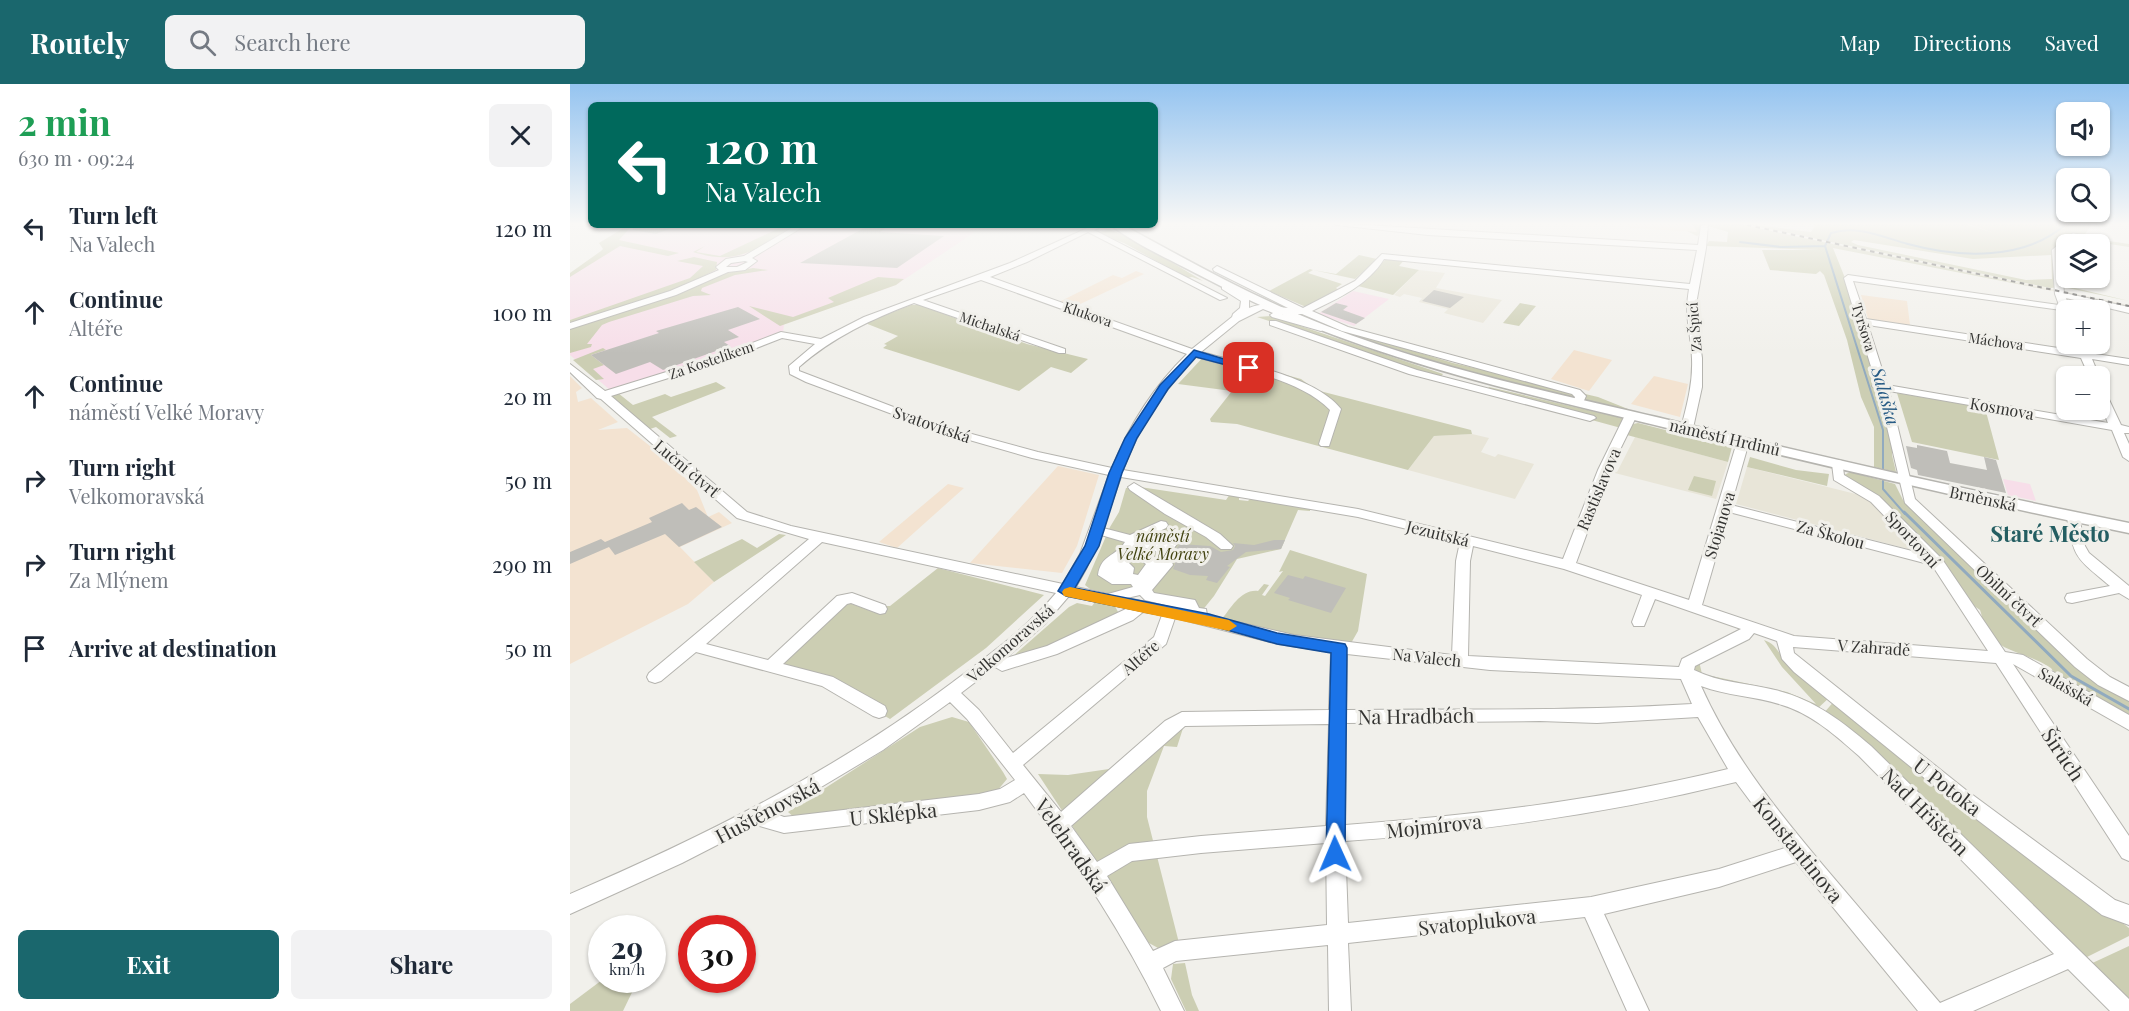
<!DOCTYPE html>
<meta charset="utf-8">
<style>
:root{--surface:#fff;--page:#f2f2f3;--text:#1f2937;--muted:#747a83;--accent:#1a676d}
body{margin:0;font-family:"Playfair Display",serif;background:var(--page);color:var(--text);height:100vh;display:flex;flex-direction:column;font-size:22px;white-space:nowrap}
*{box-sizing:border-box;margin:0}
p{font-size:20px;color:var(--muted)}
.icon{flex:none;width:33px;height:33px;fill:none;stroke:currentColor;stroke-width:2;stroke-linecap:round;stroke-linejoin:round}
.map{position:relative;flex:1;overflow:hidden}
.panel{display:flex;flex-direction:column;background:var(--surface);width:570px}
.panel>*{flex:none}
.guide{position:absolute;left:18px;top:18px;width:570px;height:126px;border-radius:9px;box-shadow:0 2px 4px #0004;background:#00695c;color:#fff;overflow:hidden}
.controls{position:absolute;left:1486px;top:18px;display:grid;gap:12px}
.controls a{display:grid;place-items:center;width:54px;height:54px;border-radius:9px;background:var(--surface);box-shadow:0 2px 4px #0004;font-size:30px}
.speed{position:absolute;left:18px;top:831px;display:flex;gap:12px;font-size:30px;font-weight:700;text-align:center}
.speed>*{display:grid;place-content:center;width:78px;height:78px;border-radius:50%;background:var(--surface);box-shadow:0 2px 4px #0004;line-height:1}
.speed small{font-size:15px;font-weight:400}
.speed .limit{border:9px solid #d22;background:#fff;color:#111}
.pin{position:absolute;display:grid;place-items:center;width:51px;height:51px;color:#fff;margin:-26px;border-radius:12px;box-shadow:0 3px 9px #0006}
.me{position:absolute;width:66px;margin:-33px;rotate:359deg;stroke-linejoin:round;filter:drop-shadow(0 0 4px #0008)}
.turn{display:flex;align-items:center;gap:21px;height:126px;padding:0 18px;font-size:27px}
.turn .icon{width:78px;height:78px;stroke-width:2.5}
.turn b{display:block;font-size:42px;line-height:51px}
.round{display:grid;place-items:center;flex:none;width:63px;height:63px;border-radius:9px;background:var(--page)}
.headline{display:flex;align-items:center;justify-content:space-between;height:102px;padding:0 18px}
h1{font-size:36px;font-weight:700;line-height:45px;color:#1e9e55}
.button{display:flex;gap:12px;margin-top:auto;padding:12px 18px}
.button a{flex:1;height:69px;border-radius:9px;background:var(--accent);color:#fff;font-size:24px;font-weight:700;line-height:69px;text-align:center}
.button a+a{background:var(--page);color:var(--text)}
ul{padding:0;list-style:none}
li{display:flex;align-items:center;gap:18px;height:84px;padding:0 18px}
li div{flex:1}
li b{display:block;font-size:22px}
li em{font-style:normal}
header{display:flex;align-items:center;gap:36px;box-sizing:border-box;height:84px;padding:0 30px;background:var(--accent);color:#fff}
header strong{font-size:28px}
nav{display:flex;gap:33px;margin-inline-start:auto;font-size:21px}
.search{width:420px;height:54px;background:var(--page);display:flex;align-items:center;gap:15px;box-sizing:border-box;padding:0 21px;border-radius:9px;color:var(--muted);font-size:22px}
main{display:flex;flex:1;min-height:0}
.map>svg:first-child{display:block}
.commercial{fill:#f7dee9}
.industrial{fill:#f3e3d1}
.built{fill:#e8e5d8}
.green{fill:#ccceb3;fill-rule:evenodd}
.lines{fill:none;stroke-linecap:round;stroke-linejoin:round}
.stream-far1{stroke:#91aabf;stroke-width:2}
.stream{stroke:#91aabf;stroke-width:3}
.building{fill:#bfbeb9}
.minor-casing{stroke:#b5b4af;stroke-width:2}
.major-casing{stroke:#b5b4af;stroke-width:3}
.minor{fill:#fff;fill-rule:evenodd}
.major{fill:#fff;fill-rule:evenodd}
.rail{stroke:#51504e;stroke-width:2;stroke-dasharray:4.5 4.5;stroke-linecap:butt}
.route{fill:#1a73e8;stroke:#114b97;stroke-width:1.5}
.slow{fill:#f59e0b}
.labels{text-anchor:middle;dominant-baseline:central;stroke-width:6;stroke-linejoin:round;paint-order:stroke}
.far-street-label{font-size:14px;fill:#343432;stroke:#f1f0eb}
.street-label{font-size:16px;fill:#343432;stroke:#f1f0eb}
.park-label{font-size:16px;font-style:italic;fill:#424311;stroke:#f1f0eb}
.water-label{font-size:18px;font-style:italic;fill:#275b85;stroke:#f1f0eb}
.near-street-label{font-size:20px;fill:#343432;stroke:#f1f0eb}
.district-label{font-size:22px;font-weight:bold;fill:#245e62;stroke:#f1f0eb}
</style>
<header>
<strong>Routely</strong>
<div class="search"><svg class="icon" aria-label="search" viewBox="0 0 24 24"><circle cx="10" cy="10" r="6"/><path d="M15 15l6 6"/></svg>Search here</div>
<nav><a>Map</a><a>Directions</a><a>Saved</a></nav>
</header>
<main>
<section class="panel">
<div class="headline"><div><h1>2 min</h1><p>630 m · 09:24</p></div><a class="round"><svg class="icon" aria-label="close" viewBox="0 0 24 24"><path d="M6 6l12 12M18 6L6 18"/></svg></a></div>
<ul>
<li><svg class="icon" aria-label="left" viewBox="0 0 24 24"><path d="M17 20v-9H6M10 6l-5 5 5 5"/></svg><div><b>Turn left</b><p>Na Valech</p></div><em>120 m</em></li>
<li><svg class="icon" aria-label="ahead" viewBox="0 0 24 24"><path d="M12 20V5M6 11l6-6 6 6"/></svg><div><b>Continue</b><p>Altéře</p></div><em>100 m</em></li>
<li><svg class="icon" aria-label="ahead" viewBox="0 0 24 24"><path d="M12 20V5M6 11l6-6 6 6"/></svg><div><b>Continue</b><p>náměstí Velké Moravy</p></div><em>20 m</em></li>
<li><svg class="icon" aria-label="right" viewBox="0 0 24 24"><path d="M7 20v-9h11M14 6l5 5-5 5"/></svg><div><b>Turn right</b><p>Velkomoravská</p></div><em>50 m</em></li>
<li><svg class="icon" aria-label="right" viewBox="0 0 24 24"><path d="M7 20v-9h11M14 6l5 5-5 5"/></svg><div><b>Turn right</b><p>Za Mlýnem</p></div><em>290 m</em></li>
<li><svg class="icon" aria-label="arrive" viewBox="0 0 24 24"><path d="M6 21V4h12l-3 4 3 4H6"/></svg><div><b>Arrive at destination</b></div><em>50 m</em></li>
</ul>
<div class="button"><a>Exit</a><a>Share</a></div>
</section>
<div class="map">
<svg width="1559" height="927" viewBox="0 0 1559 927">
<rect width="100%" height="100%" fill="#f1f0eb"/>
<path class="commercial" d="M70,141H352L405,148L326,201L214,240L213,250L166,267L41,307L0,271L3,235L0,236V190L47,162L31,157Z
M783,207L819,215L784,242L748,230Z
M1433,395L1460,400L1466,417L1438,411Z"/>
<path class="industrial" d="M1058,139H1122L1128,148L1060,144Z
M566,187L574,190L506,222L489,218L543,191L552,194Z
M1291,211L1337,217L1340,241L1298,235Z
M1004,266L1042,276L1019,307L981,295Z
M0,292L12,304L6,308L8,318L21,314L48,338L28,346L57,344L94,373L127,406L138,433L149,428L162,439L110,463L144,498L118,520L0,580Z
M1084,292L1118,300L1110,333L1061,320Z
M488,382L529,391L507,462L492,489L400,479Z
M378,400L394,404L327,464L309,458Z"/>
<path class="built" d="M1164,139L1559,221V223L1297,168Z
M849,186L875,189L866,204L932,216L913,239L874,229L878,225L849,218L852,214L834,210L830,213L824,211Z
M902,350L919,354L911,368L925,373L928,370L964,380L945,415L838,386L864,352Z
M1065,353L1158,378L1146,415L1041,388L1039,386L1047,388Z
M1177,383L1294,412L1350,468L1166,420Z"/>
<path class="green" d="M1122,139H1164L1483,207L1263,164L1275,194L1308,304L1322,353V371L1326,388L1304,383V343L1291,313L1277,256L1254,191L1250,187L1246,190L1200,186L1192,166H1249L1136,162L1139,157L1157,158L1158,148L1138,142L1127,152L1117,147L1127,148Z
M1171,139L1241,148L1245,142L1240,139H1392L1424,149L1395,139H1523L1513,153L1559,160V163L1507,155L1503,159L1514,160H1497L1490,170L1491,193L1505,204L1559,217L1493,203L1480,204ZM1284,156L1403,175L1481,171L1482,195L1456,196L1288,161L1281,158Z
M50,141H70L59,145L49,156L109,169L98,172L50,162L0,193V189L31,167L33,165L29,159L52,145L53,143Z
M216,141H226C188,163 171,183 123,168L135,162L126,168L150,172Z
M534,143L561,154L633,197L622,193L617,194L554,159L527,149L538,146L530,144Z
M789,171L807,175L785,195L743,186L738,189L772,200L766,204L769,206L736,223L699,207L740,185L743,186L766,190Z
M124,173L147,178L146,186L98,209L0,240V236L120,194L133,182L107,177Z
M816,175H835L829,182L849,186L823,211L788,202Z
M183,184L198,186L165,191L132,204L131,207L141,211L123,212L39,238L32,241L17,260H22L21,263L0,269V245L101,212L157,189Z
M308,193L334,195L326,201L210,242L179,222L223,233L264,218L258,214Z
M950,219L966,222L949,242L933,239Z
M341,221H349L457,260L518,275L501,289L481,283L449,307L313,264L317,261L314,260L328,252L295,239Z
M701,232L873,290L869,295L687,233Z
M787,250L883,279L1028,313L1058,325L1053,326L886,284L785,252Z
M33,264L36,266L21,271L34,281L23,285L34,295L26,296L3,276Z
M637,269L731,295L746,306L901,346L902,350L864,352L838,386L667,340L641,338L640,335L662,307L608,300Z
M146,298L156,304L82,333L107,352L100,354L86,343L77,346L38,312L48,309L63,321L95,310L101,313Z
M919,303L1052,334L1054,336L1051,344L916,307Z
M1327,309L1415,324L1429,376L1342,358Z
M1068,339L1162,363L1158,378L1057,351L1063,340Z
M1180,373L1226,386L1259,390L1257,402L1177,383Z
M1280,388L1325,400L1333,416L1430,509L1559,616V634L1489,594C1475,570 1438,573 1420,552C1413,543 1413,534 1410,526L1397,517L1370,476L1276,395L1274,391Z
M1124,392L1146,397L1142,412L1118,406Z
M570,403L656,416L660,410L669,412V416L678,417L680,415L740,424V427L728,426L711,465L667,475L644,512L631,528L569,510L558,514L520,505L515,501L540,443L549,428L556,404Z
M209,450L216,451L144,498L124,478L172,455L187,464Z
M720,466L797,490L788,547L780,561L732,554L652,535C661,524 671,505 688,507L694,500L699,501L692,511L695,512L713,487L709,488Z
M368,484L474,511L416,564L320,635L266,603L214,583L212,578L268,523L279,519L306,529L314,522H320Z
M525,518L545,522L549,530L463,569L441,574L499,523L507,519L522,522Z
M1194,556C1209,561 1210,574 1220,584C1232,596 1246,605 1261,612L1246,626L1134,594L1123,584L1127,577H1129L1132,590L1217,608L1246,620L1212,583Z
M1266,615L1559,844V852L1511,876L1253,630Z
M382,633L399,638L433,688L437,695L427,707L415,712L225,734L218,728L350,643Z
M598,635L614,641L607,663L594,662L577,707V733L609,859L588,864L579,859L468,690L498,691L539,685Z
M1559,862V925L1516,882Z
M615,879L622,911L629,927H616L601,895L603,880Z
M32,896H68L53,927H0V920Z"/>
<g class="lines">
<path class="stream-far1" d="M1170,158L1211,163L1255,162
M1335,430L1313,405V346L1255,162L1261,149C1288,141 1312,153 1338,160C1389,174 1456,177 1497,139"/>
<path class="stream" d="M1334,428L1501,592L1559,625"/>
</g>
<path class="building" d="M63,141H107V142L86,150L63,146Z
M296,143L316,144L310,148L374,152L327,184L230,179Z
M864,206L894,213L880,224L852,217Z
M766,219L778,222L773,226L795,234L786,240L751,228Z
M168,223L190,235L158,246L169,253L154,258L160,262L93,286L80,278L46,290L21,271L89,249L86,247Z
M1347,361L1377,367L1380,379L1417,386L1414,373L1426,376L1436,409L1348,391L1347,386L1341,384L1336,362L1347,364Z
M112,419L119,426L126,423L152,443L109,463L95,450L45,471L39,463L0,480V468L31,455L35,458L82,438L79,434Z
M704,456H715L711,465L676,468L657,482L660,483L647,499L636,496L638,492L620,491L603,485L605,480L602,470L610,460L640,462L651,468L663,466L665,462L663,459L684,461Z
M718,491L733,495L735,492L776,504L761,529L718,516L720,514L704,509Z"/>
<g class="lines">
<g class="minor-casing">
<path id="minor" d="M763,139L1128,161L1131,142L1138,140L1136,164L1125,226L1132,274V303L1123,344L1117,347L1111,344C1117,321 1123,299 1122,275C1121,248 1114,234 1119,205L814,175C798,201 769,214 742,227L778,243L1010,306L1016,312L1012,321H1004L1003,319L1005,313L1002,310L772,247L732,230H712L756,244L751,247L702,233L700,231L703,229L693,225L669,237L631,268C671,279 745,292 771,325L759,362H751L749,360L760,326C729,294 668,285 626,273C593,306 569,343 553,386L788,425L993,475L1028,386L1055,331L1061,328L1067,331L1040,386L1006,479L1119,516L1167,358L1173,355L1179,358L1161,421L1350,469L1301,418L1264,396L1262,380L1268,376L1272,377L1274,391L1309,412L1372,475L1435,568L1453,571L1559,631V646L1443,580L1559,752V777L1552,774L1426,579L1223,563L1224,569L1396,706L1545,816L1559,821V841L1532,831L1384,718L1224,588L1212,575L1207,557L1184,549L1179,555L1125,582L1124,586C1150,599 1178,599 1205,606C1243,615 1272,637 1301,662L1559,915V927H1540L1498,885L1403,927H1348L1226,778L1149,803L1034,830L1079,927H1057L1015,833L778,859L781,927H759L758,861L606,877L593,884L614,927H591C553,849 506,778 454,709L440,718L409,726L214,749L186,741L112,779L0,830V810C135,752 265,687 383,598C419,571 457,544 486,509L252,458L136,560L198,576L267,512L282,509L315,521L317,525L315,529L310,530L281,519L277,520L213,580L263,593L315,622L317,627L315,632L309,634L303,632L252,602L126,568L91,597L85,599L79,597L77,593L79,589L239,455L167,434L31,315L27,314L0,288V280L35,307L148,272L211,248L251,255L294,233L440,179L524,141H535L524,146L657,214L650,216L518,148L457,178L420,193L622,265L662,233L663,230L670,224L671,217L652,205V201H658L679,214V224C694,217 702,223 718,224L644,187L643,185L647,182L733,224L785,197L812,170L1120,200L1127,166L858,151L767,141ZM411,196L617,270C584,302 559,341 542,384L468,368L376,343L229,287V283C263,253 302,235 344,219L489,269H495V265L353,216ZM212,254L245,260L219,282L220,290L236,298L368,347L462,374L539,391L510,470L493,500L221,442L177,428L41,312L156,276ZM551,393L788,433L890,458L886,477L882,571L724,551L637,531L636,525L629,524L625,516L584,509L582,506L603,481L599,470L612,454L610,451H600L592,460L573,455L596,444L598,441L596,438L591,437L560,451L533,444ZM1159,428L1362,481L1418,567L1224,552L1132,521ZM531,451L555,458C546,473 531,470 528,491L542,500H561L563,503L538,510L506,503L516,485ZM566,461L586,467L588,476L576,467L565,465ZM903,462L994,485L1072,511L1062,538L1064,542H1074L1085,515L1171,545L1112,575L1109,583L898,572L900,477ZM559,473L567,474L576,480L568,491L563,490L564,484L557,477ZM570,511L575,516L616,526L557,514ZM499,512L558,524L477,562L436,574L475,540ZM573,528L592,531L584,553L443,669L409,626L391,609L425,583L432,587L487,570L563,536ZM605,534L708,560L761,568L759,626L612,628L595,637L491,728L453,681L596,560ZM777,570L920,586L1111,595L1122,620C1007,627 891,625 776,626ZM1131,602C1157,612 1186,612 1212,621C1242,630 1266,652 1289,672L1484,870L1370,919C1334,877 1299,835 1263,793C1213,734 1163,674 1131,602ZM380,618L397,635L445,696L430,705L409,710L214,733L206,730L313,666ZM1128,633L1158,685C1032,716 904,731 775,741L776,639L970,637L1027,639ZM759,640L756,742L631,752L559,760L527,778L501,742L615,642ZM1166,698L1215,764L1149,785L1021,813L778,839L775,757C907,748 1037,730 1166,698ZM756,759L757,841L605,857L583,867L537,792L562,777L631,769Z
M227,141H236L182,174L187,177L175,186L158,188L106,211L0,245V239L100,207L149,186L146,183L156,175L174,172ZM175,177L178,178L167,183H156L161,179Z
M1503,149L1510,151L1490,167L1494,209L1559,223V229L1496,214L1500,226H1497V233L1494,232L1491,226L1283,197L1296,235L1508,267L1505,260H1515L1519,269L1559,275V281L1522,275L1529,292H1519L1511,274L1298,241L1317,301L1538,339L1530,319V304L1534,305L1551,341L1559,343V349H1554L1559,360V377L1553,373L1542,346L1319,307L1345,415L1517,575L1540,593L1559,603V617L1528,601L1505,583L1335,419L1308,305L1302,302L1306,299L1274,194L1278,191L1489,221L1485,210L1482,166Z
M700,237H706L847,286L1024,332L1026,334L1020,337L839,290L700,241Z
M564,399L650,450L663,462L661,465H651L636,453L595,430L560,406L558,403Z
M1503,429L1509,433L1515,462L1519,469L1559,502V515L1549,509L1502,519L1497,518L1495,514L1497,510L1540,502C1507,474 1504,476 1497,433Z"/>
</g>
<g class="major-casing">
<path id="major" d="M541,141H553C619,177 686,215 757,242C867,285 984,309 1099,336C1252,373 1405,408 1559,439V449C1403,417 1248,380 1093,343C935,305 779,270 635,194C607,179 564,160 541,141Z"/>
</g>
<use href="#minor" class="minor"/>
<use href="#major" class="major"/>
<path class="rail" d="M1168,139L1559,222"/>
</g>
<linearGradient id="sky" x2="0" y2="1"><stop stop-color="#95c4f0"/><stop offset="0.52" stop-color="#f9f8f6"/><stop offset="1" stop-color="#f9f8f6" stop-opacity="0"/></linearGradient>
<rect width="1559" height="269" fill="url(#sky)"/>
<path class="route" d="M624,266L684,284L679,287L626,273L598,305L567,354L552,389L529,462L505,504L639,530L707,549L775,560L777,564L775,770L772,777L765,779L759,777L756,770L761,569L707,560L639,541L496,512L488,507L515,462L539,389L555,354L590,301Z"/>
<path class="slow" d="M500,503L659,536L667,542L659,547L494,512L492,508L494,505Z"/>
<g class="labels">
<g class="far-street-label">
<text transform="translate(518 230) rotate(19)">Klukova</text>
<text transform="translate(420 242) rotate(19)">Michalská</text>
<text transform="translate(1124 243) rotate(-95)">Za Špicí</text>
<text transform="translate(1294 243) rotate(73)">Tyršova</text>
<text transform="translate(1426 257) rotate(8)">Máchova</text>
<text transform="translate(141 276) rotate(-19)">Za Kostelíkem</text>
</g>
<g class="street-label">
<text transform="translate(1432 324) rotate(10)">Kosmova</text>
<text transform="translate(362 340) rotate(19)">Svatovítská</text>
<text transform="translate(1155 353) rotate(13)">náměstí Hrdinů</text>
<text transform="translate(117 384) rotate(40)">Luční čtvrť</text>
<text transform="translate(1028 405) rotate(-67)">Rastislavova</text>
<text transform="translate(1413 414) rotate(12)">Brněnská</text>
<text transform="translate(1149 441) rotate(-73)">Stojanova</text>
<text transform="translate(868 449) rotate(14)">Jezuitská</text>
<text transform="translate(1261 450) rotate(15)">Za Školou</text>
<text transform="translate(1343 455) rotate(47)">Sportovní</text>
<text transform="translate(1439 511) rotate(43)">Obilní čtvrť</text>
<text transform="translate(440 559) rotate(-41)">Velkomoravská</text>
<text transform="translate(1304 563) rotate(4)">V Zahradě</text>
<text transform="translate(570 573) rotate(-41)">Altéře</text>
<text transform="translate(857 573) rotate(6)">Na Valech</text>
<text transform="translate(1496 602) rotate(30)">Salašská</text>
</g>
<g class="park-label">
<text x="593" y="451">náměstí<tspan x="593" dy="18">Velké Moravy</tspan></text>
</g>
<g class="water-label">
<text transform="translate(1316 312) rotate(74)">Salaška</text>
</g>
<g class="near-street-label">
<text transform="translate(846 631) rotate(-1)">Na Hradbách</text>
<text transform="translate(1494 670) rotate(56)">Širůch</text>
<text transform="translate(1378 702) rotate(38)">U Potoka</text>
<text transform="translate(197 726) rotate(-28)">Huštěnovská</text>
<text transform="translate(1356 727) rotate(45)">Nad Hřištěm</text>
<text transform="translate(323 729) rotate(-6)">U Sklépka</text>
<text transform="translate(864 741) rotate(-6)">Mojmírova</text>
<text transform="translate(502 761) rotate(55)">Velehradská</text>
<text transform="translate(1229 765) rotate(51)">Konstantinova</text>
<text transform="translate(907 837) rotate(-6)">Svatoplukova</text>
</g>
<g class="district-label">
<text x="1480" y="449">Staré Město</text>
</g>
</g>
</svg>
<div class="controls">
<a><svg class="icon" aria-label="sound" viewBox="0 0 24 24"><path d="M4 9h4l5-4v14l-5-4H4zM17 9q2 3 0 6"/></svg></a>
<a><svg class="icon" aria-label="search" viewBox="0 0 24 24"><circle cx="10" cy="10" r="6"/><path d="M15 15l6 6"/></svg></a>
<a><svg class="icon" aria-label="layers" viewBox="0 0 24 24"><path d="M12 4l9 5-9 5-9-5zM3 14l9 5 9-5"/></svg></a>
<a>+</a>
<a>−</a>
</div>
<div class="speed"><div>29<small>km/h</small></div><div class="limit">30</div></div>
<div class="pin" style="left:679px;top:284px;background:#d93025"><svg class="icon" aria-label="arrive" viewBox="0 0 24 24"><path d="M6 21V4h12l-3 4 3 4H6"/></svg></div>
<svg class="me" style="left:765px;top:770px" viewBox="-20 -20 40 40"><path d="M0-17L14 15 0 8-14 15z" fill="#1a73e8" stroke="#fff" stroke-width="4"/></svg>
<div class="guide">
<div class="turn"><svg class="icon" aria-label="left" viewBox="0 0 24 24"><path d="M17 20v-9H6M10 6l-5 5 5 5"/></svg><div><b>120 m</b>Na Valech</div></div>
</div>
</div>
</main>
